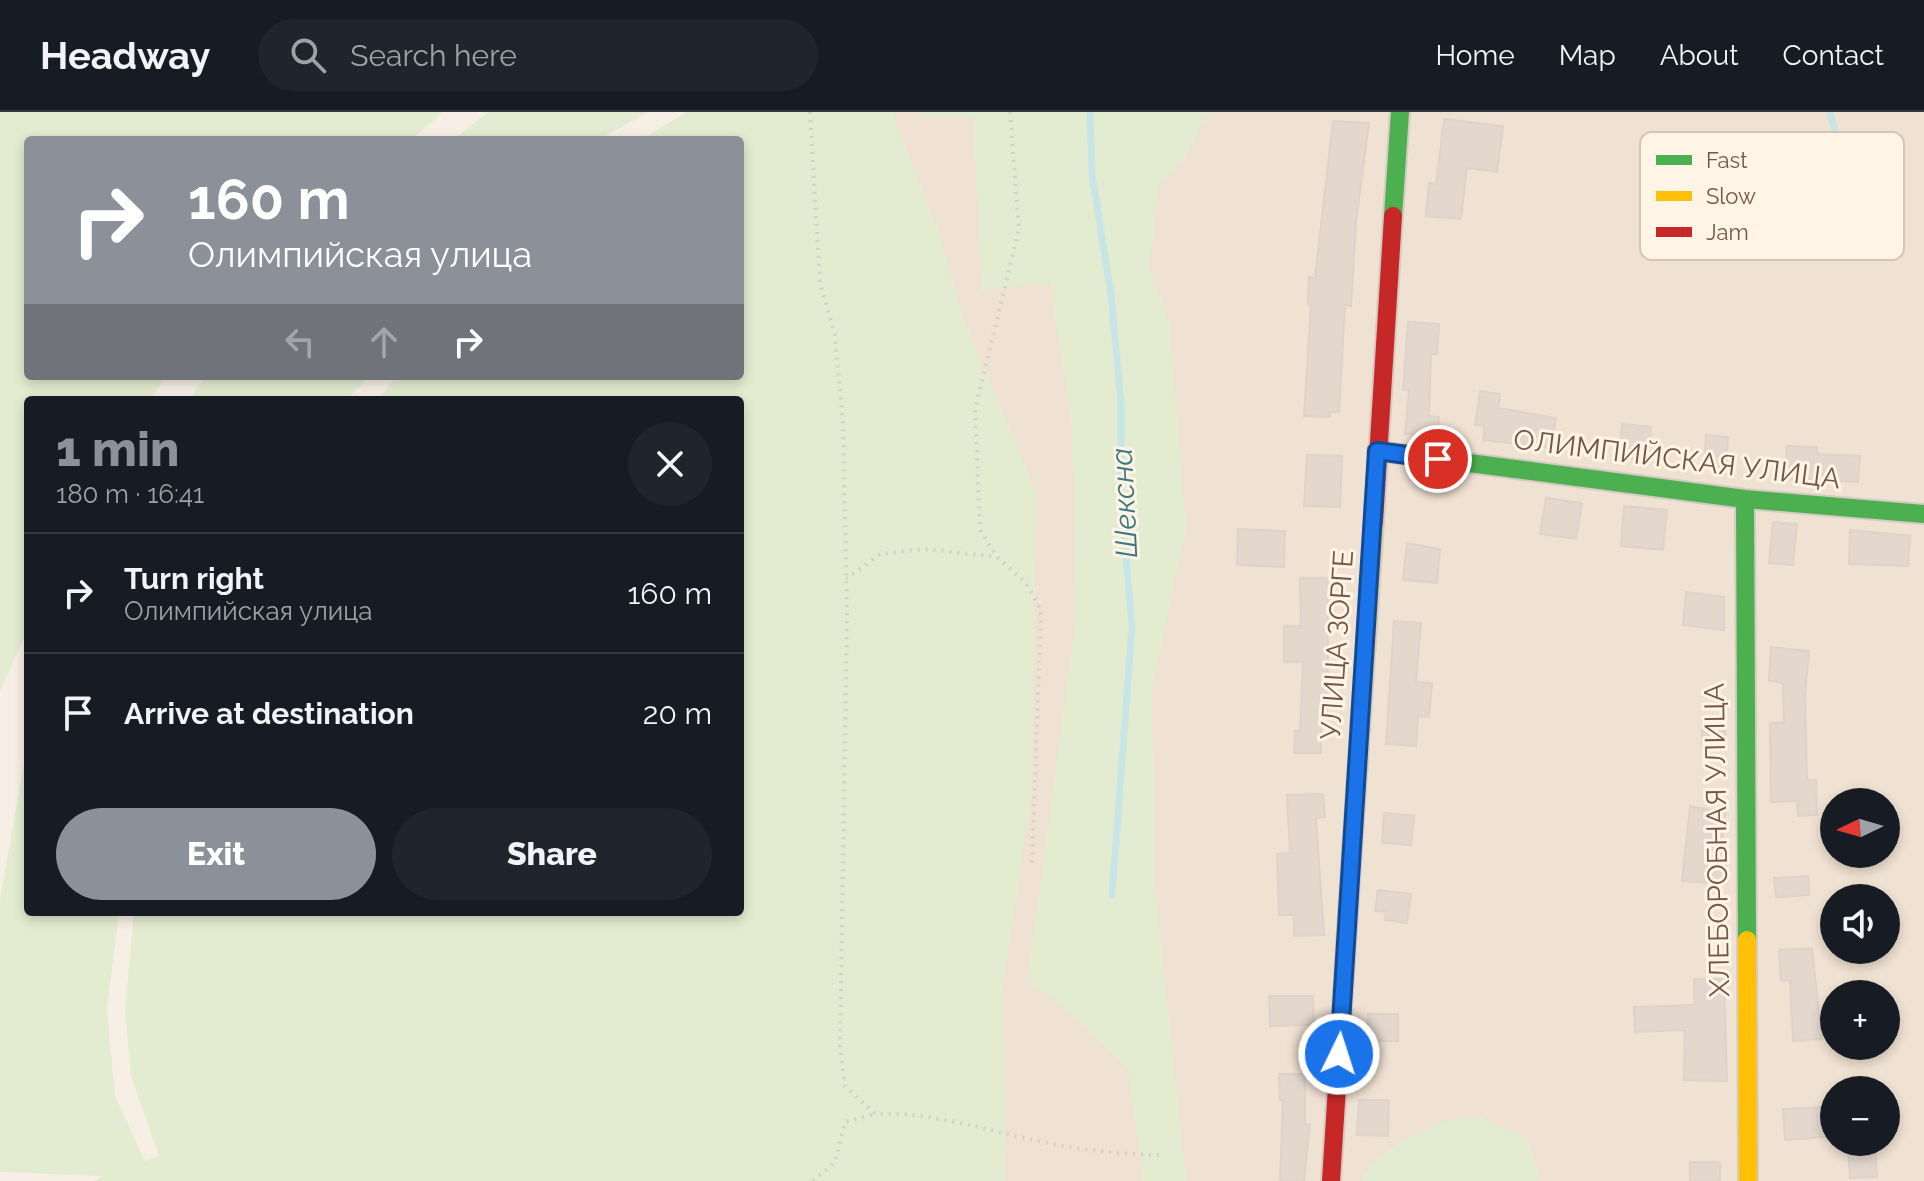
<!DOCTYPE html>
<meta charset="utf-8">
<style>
:root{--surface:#171b24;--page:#20242c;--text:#f1f3f6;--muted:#9ea1a6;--line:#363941;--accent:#8c9099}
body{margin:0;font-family:Raleway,sans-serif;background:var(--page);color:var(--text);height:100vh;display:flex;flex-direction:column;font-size:30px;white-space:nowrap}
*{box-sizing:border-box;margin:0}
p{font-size:26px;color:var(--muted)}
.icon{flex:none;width:44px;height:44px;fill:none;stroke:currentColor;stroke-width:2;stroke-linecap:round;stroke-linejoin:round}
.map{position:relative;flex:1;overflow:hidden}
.sheet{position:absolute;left:24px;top:284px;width:720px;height:520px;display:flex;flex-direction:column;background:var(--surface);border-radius:8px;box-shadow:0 4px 12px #0003}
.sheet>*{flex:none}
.banner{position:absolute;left:24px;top:24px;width:720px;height:244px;border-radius:8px;box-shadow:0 4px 12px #0003;background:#8c9099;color:#fff;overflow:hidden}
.needle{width:52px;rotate:265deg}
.controls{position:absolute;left:1820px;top:676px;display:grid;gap:16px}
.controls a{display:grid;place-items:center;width:80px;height:80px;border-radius:50%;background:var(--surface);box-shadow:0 4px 12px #0003;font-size:40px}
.pin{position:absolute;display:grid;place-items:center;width:68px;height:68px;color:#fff;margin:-34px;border:4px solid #fff;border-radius:50%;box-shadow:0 2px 8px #0007}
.me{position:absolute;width:88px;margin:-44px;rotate:4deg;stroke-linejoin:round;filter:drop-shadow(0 0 6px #0008)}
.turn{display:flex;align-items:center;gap:28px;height:168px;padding:0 32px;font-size:36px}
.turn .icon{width:104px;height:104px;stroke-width:2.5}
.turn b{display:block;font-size:56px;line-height:68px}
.lanes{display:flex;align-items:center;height:76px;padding:0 32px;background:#0003;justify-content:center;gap:40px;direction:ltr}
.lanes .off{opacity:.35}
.round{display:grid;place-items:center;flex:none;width:84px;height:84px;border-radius:42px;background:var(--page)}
.head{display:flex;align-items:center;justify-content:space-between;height:136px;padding:0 32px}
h1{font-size:48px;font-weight:800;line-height:60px;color:var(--accent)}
.button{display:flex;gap:16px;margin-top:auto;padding:16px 32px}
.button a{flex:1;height:92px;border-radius:48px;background:var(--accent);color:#fff;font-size:32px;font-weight:800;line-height:92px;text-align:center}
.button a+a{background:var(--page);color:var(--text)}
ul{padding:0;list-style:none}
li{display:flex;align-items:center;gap:24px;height:120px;padding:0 32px;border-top:2px solid var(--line)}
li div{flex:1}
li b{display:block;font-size:30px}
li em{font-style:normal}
header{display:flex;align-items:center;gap:48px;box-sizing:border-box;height:112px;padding:0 40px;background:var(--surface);border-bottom:2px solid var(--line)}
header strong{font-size:38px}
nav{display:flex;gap:44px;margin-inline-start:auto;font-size:28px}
.search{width:560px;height:72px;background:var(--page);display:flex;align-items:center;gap:20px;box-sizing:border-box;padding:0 28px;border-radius:44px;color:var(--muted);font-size:30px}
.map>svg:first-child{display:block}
.residential{fill:#f0e2d3;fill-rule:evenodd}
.green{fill:#e3ecd0}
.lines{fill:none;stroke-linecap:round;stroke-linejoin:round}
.stream{stroke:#c8e5e6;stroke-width:7}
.building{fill:#e3d7ce;stroke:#dfd2c9;stroke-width:2}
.fast-casing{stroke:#d6cbc3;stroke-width:22}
.slow-casing{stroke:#d6cbc3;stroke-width:22}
.jam-casing{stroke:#d6cbc3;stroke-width:22}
.path{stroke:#d7cec9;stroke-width:4;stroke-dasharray:2 6;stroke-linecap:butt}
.fast{stroke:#4caf50;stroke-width:18}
.slow{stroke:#ffc107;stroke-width:18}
.jam{stroke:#c62828;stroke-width:18}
.route-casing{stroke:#114b97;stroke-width:20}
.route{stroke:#1a73e8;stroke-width:14}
.labels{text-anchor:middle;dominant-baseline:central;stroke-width:6;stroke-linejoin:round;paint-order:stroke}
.street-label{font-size:28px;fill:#745547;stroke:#fff4e6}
.water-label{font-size:30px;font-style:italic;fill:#3d7881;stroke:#fff4e6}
.key{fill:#fff4e6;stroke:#d5c4b6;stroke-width:2}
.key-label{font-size:22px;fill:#745547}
</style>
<header>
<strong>Headway</strong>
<div class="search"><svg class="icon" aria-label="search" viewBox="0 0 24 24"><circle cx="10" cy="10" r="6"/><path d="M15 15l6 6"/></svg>Search here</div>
<nav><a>Home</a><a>Map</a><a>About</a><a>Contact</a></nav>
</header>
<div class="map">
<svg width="1924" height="1069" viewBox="0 0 1924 1069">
<rect width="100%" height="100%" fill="#f7efe6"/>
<path class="residential" d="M823,0H1924V1069H857ZM1834,690H1886V742H1834ZM1834,786H1886V838H1834ZM1834,882H1886V934H1834ZM1834,978H1886V1030H1834Z"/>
<path class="green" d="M0,0H443L411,28H28V264H166L150,288H28V518L0,579Z
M488,0H649L598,28H453Z
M687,0H892L937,116L963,205L1036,380L1032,680L1003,873L1005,1069H93L104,1064L0,1060V788L28,628V800H119L107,897L115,984L145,1049L159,1044L131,964L125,898L134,800H740V288H378L397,264H740V28H640Z
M918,0H1208L1182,50L1159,73L1149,155L1169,211L1186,415L1152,575L1154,769L1186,1069H1143L1128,956L1050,884L1027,871L1076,508L1072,313L1050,170L982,179L973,5L919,3Z
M206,264H370L347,288H189Z
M1462,1005H1480L1527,1026L1541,1069H1361C1373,1038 1431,1012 1462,1005Z"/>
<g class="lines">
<path class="stream" d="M1090,0L1092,62L1111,182L1121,291V385L1132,515L1112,783
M1826,94L1837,27L1830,0"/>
</g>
<path class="building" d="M1444,7L1503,14L1497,60L1467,56L1461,107L1426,104L1429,71L1436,72Z
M1333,9L1369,11L1356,111L1351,194L1345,193L1339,300H1330V305L1304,304L1311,192H1308L1309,165L1315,166Z
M1408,210L1439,212L1437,242H1431L1429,304L1439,305L1437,326L1405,322L1409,278H1403Z
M1480,279L1500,282L1498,296L1556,306L1551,336L1483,328L1485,314L1475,313Z
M1622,312L1651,315L1648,348L1619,345Z
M1706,323L1728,325L1726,356L1704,355Z
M1787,334L1817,335V342L1860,344L1858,370L1785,367Z
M1307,343L1342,344L1340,395L1304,394Z
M1546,386L1582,391L1576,427L1540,422Z
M1624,394L1667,398L1663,438L1621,434Z
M1773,410L1797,412L1793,453L1769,451Z
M1238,417L1285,419L1284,455L1237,453Z
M1850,418L1910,424L1908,454L1849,452Z
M1407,431L1440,437L1437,471L1403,468Z
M1300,466H1328V578L1327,603H1321V641H1294L1295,619H1300L1303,550H1284V514H1301Z
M1686,480L1724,485V518L1683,513Z
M1394,509L1421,511L1416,570L1432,571L1429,605L1418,604L1416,634L1386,632Z
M1771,535L1809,539L1805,584L1807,668H1816L1817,703L1798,704L1797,689L1771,690L1770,611L1784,610L1783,571L1769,569Z
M1702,608H1725V636H1702Z
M1323,682L1325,705L1316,706L1324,823L1294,824V803H1279L1277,742L1290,741L1287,683Z
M1690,694L1725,701L1721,745H1726V772L1682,769Z
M1384,701L1414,704L1411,733L1382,731Z
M1808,764L1809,783L1776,785L1774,766Z
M1378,778L1411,782L1407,811L1385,808L1386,800L1375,799Z
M1812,836L1822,927L1793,929L1790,868L1781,869L1779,838Z
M1694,867H1724L1727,969L1684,968L1685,918L1635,920L1634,895L1694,893Z
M1269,884H1313L1314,913L1270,914Z
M1368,902H1398V929H1368Z
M1279,962H1305V1012H1310L1304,1069H1280L1283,988H1280Z
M1359,988H1389L1388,1024L1357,1023Z
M1824,995L1826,1025L1785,1028L1783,997Z
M1875,1035L1877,1065L1850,1066L1848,1036Z
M1690,1050H1720V1069H1690Z"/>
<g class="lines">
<g class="fast-casing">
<path id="fast" d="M1393,104L1400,0
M1377,339L1745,387L1924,402
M1745,387L1747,828"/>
</g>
<g class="slow-casing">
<path id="slow" d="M1352,738L1374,410
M1747,828L1748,1069"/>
</g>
<g class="jam-casing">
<path id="jam" d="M1374,410L1393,104
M1331,1069L1352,738"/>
</g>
<path class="path" d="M810,0L820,171L835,223L843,313L847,504L840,936L845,974L875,1002C930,999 984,1018 1038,1029C1079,1038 1120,1042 1161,1043
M1010,0L1019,117L975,298L980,418L997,445L1026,471L1041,498L1032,752
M846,467L880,442L925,437L997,445
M813,1069L835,1050L845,1010L875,1002"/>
<use href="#fast" class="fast"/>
<use href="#slow" class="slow"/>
<use href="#jam" class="jam"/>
</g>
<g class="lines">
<g class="route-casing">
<path id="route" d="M1339,942L1377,339L1438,347"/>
</g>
<use href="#route" class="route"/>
</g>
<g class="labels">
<g class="street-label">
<text transform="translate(1677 347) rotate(7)">ОЛИМПИЙСКАЯ УЛИЦА</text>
<text transform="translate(1337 533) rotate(-86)">УЛИЦА ЗОРГЕ</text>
<text transform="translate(1717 728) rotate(-91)">ХЛЕБОРОБНАЯ УЛИЦА</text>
</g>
<g class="water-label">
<text transform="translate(1124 391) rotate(-93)">Шексна</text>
</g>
</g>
<rect x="1640" y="20" width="264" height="128" rx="12" class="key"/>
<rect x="1656" y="43" width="36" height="10" fill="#4caf50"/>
<rect x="1656" y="79" width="36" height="10" fill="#ffc107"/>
<rect x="1656" y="115" width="36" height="10" fill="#c62828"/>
<g class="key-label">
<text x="1706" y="56">Fast</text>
<text x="1706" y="92">Slow</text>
<text x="1706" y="128">Jam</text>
</g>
</svg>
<div class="controls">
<a><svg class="needle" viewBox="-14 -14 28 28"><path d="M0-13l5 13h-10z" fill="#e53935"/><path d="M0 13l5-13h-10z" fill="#9ea1a6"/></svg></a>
<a><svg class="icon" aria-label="sound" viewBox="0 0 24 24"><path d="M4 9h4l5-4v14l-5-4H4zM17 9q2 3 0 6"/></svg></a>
<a>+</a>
<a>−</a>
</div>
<div class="pin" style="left:1438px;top:347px;background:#d93025"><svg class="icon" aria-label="arrive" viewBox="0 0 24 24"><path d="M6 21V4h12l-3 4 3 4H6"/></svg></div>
<svg class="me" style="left:1339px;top:942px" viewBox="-20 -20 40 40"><circle r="17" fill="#1a73e8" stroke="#fff" stroke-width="3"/><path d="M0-11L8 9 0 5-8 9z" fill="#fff"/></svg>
<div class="banner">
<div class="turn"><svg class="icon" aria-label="right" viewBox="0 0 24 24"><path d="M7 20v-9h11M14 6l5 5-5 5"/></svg><div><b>160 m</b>Олимпийская улица</div></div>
<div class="lanes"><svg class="icon off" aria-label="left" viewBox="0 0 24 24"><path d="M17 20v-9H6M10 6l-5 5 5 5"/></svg><svg class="icon off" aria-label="ahead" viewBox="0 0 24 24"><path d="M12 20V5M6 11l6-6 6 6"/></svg><svg class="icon" aria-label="right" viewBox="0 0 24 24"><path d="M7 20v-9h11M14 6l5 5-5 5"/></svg></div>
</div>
<section class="sheet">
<div class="head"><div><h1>1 min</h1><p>180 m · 16:41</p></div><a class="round"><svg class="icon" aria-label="close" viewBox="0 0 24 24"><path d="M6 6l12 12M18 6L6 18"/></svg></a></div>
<ul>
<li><svg class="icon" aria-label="right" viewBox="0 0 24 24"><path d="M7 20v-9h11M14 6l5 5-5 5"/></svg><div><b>Turn right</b><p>Олимпийская улица</p></div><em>160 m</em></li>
<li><svg class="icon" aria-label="arrive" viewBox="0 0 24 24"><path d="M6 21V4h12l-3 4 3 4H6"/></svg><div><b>Arrive at destination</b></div><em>20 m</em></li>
</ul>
<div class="button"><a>Exit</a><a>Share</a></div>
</section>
</div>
